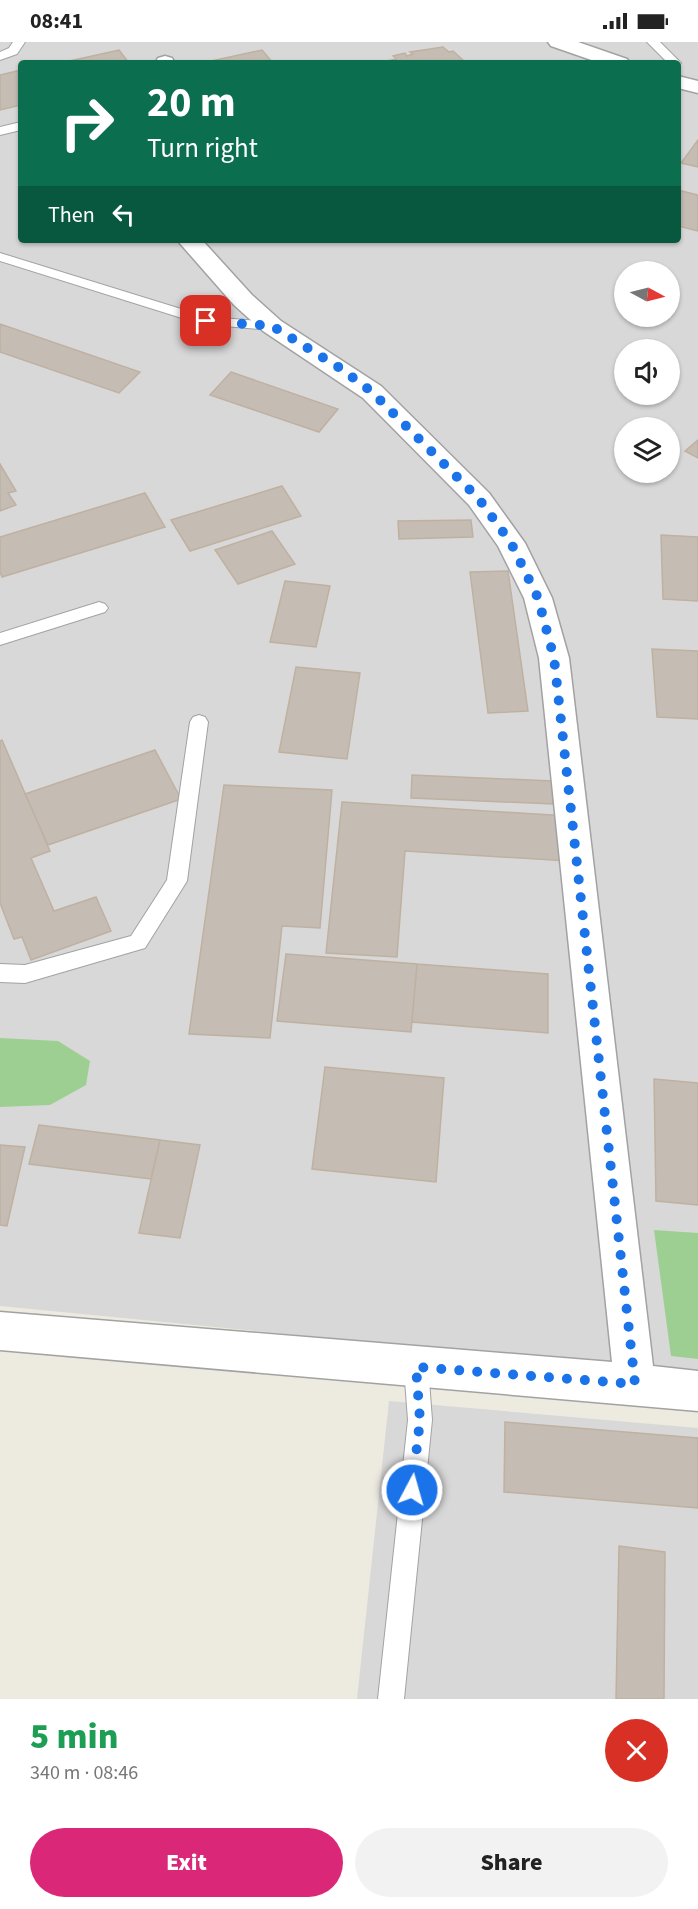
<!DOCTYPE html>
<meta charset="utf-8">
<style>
:root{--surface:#fff;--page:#f2f2f2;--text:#222;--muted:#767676;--accent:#db2777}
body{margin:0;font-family:"Source Sans 3",sans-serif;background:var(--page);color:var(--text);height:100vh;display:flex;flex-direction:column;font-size:22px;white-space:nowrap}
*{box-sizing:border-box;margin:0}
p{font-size:20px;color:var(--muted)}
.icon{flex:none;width:33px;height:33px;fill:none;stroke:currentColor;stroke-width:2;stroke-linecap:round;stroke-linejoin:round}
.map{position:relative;height:1657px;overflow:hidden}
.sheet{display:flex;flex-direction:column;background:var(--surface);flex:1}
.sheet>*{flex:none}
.top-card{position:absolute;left:18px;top:18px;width:663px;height:183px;border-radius:6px;box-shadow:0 2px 4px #0004;background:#0b6e4f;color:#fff;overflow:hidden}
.needle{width:39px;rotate:97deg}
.controls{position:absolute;left:614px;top:219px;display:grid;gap:12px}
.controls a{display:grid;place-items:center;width:66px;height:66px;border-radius:50%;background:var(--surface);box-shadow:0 2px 4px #0004;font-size:30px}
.pin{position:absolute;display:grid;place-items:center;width:51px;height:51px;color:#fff;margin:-26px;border-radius:12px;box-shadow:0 3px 9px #0006}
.me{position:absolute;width:66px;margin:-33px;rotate:6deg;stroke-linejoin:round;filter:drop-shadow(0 0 4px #0008)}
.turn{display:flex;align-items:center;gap:21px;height:126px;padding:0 30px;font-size:27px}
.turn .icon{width:78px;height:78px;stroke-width:2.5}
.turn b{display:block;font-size:42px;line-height:51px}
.then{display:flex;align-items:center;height:57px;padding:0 30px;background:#0003;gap:12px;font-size:22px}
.round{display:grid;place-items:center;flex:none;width:63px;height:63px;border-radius:32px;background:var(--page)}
.summary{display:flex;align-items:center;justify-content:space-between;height:102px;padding:0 30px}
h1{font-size:36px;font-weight:800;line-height:45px;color:#1e9e55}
.action{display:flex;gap:12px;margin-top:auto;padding:12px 30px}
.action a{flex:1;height:69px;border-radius:36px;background:var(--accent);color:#fff;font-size:24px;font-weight:800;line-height:69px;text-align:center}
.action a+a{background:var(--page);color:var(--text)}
.status{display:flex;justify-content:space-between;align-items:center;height:42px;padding:0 30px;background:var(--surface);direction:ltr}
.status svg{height:16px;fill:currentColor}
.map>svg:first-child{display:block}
.residential{fill:#d9d8d8;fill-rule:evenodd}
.forest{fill:#9ecf92}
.building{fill:#c5bcb3;stroke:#bfb1a1;stroke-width:1.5}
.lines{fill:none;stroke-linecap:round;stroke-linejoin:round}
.service-casing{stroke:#a2a2a2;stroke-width:2}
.minor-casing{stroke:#a2a2a2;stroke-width:3}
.service{fill:#fff;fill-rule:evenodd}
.minor{fill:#fff;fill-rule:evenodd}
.route{stroke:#1a73e8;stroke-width:10;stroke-dasharray:0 18}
</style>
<div class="status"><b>08:41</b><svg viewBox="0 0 49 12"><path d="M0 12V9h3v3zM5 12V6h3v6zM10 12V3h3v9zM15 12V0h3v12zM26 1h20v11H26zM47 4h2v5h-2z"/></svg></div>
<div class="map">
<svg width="698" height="1657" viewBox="0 0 698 1657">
<rect width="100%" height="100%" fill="#edeadf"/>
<path class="residential" d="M0,0H698V1332L0,1264ZM21,21H678V198H21ZM624,230H669V274H624ZM624,308H669V352H624ZM624,386H669V430H624Z
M389,1359L698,1386V1657H357Z"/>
<path class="forest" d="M0,996L58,999L90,1019L86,1043L50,1063L0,1065Z
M654,1188L698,1191V1317L671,1314Z"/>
<path class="building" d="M443,5L449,10L453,9L464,19L378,21L396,17L393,14L405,11L407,14L413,12L410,10Z
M119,8L129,21L65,20Z
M262,8L273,21H202Z
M21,28V63L0,68V33Z
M698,98V125L681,121Z
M678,148L698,153V189L678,184Z
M0,282L140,330L119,351L0,310Z
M231,330L338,367L319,390L210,353Z
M698,398V416L685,409Z
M0,422L16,449L8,451L16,463L0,469Z
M282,444L301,474L190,509L171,478Z
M145,451L165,485L2,535L0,530V495Z
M471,478L473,495L399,497L398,479Z
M272,489L295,522L238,542L215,508Z
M661,493L698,495V559L663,557Z
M508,529L528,669L488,671L470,530Z
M285,539L330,544L316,605L270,600Z
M652,607L698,609V677L657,675Z
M296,625L360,631L347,717L279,710Z
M2,698L50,809L31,816L54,869L96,855L111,889L31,918L22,895L14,897L0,861V699Z
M155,708L181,757L48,803L25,752Z
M412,733L553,739V762L411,756Z
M224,743L332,748L320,886L282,884L270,996L189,992Z
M342,760L568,774V819L405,809L397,915L326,911Z
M286,912L417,922L411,990L277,979Z
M417,922L548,932V991L412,980Z
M325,1025L444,1036L436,1140L312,1127Z
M654,1037L698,1041V1163L656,1159Z
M39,1083L160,1098L151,1137L29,1122Z
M160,1098L200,1103L180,1196L139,1191Z
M0,1103L25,1105L7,1184L0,1183Z
M505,1380L698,1396V1466L504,1450Z
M619,1504L665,1510L664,1657H616Z"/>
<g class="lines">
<g class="service-casing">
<path id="service" d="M13,0H25L17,12L0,18V10L9,6Z
M647,0H660L681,21L678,24V21H668Z
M21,80V88L0,93V85Z
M0,211L207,275L272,280L279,284L272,288L201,282L0,219Z
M99,560L105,562L108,566L105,570L0,603V591Z
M199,673L205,675L208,680L187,839L145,906L25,941L0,940V922L25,923L131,894L167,838L190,680L193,675Z
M416,1313L424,1317L428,1325L432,1378L404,1657H378L408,1378L404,1325L408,1317Z"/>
</g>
<g class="minor-casing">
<path id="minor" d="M548,0H578L627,17L630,21H600L551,4Z
M165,14L172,16L175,21H155L158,16Z
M678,34L698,39V51L678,46Z
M177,198H202L252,253L281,279L381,344L489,451L525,501L552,556L569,616L653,1324L698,1329V1369L0,1308V1270L612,1320L539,616L524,556L498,504L469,463L363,356L263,289L234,263Z"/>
</g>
<use href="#service" class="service"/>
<use href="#minor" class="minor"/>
</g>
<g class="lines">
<path class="route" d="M206,279L272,284L340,326L372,350L479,457L511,501L538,556L554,616L635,1342L416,1325L420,1378L412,1448"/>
</g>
</svg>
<div class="controls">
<a><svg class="needle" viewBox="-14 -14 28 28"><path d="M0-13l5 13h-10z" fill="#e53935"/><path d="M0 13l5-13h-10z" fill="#767676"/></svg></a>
<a><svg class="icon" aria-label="sound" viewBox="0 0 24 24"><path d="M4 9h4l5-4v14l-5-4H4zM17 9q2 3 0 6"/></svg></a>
<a><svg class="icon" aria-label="layers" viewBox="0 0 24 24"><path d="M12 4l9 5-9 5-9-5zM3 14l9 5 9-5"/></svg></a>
</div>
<div class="pin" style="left:206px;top:279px;background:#d93025"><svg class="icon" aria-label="arrive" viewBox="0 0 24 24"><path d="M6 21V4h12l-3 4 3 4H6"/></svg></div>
<svg class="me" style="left:412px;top:1448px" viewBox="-20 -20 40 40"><circle r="17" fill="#1a73e8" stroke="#fff" stroke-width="3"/><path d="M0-11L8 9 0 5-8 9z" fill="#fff"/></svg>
<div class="top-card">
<div class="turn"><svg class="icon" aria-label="right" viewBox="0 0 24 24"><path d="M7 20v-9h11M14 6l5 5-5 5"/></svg><div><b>20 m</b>Turn right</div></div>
<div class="then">Then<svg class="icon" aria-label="left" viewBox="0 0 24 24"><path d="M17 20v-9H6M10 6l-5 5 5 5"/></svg></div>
</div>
</div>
<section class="sheet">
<div class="summary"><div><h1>5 min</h1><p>340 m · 08:46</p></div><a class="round" style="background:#d93025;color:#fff"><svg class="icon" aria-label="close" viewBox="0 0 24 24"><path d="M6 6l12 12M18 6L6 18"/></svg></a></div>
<div class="action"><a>Exit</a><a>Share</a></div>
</section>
